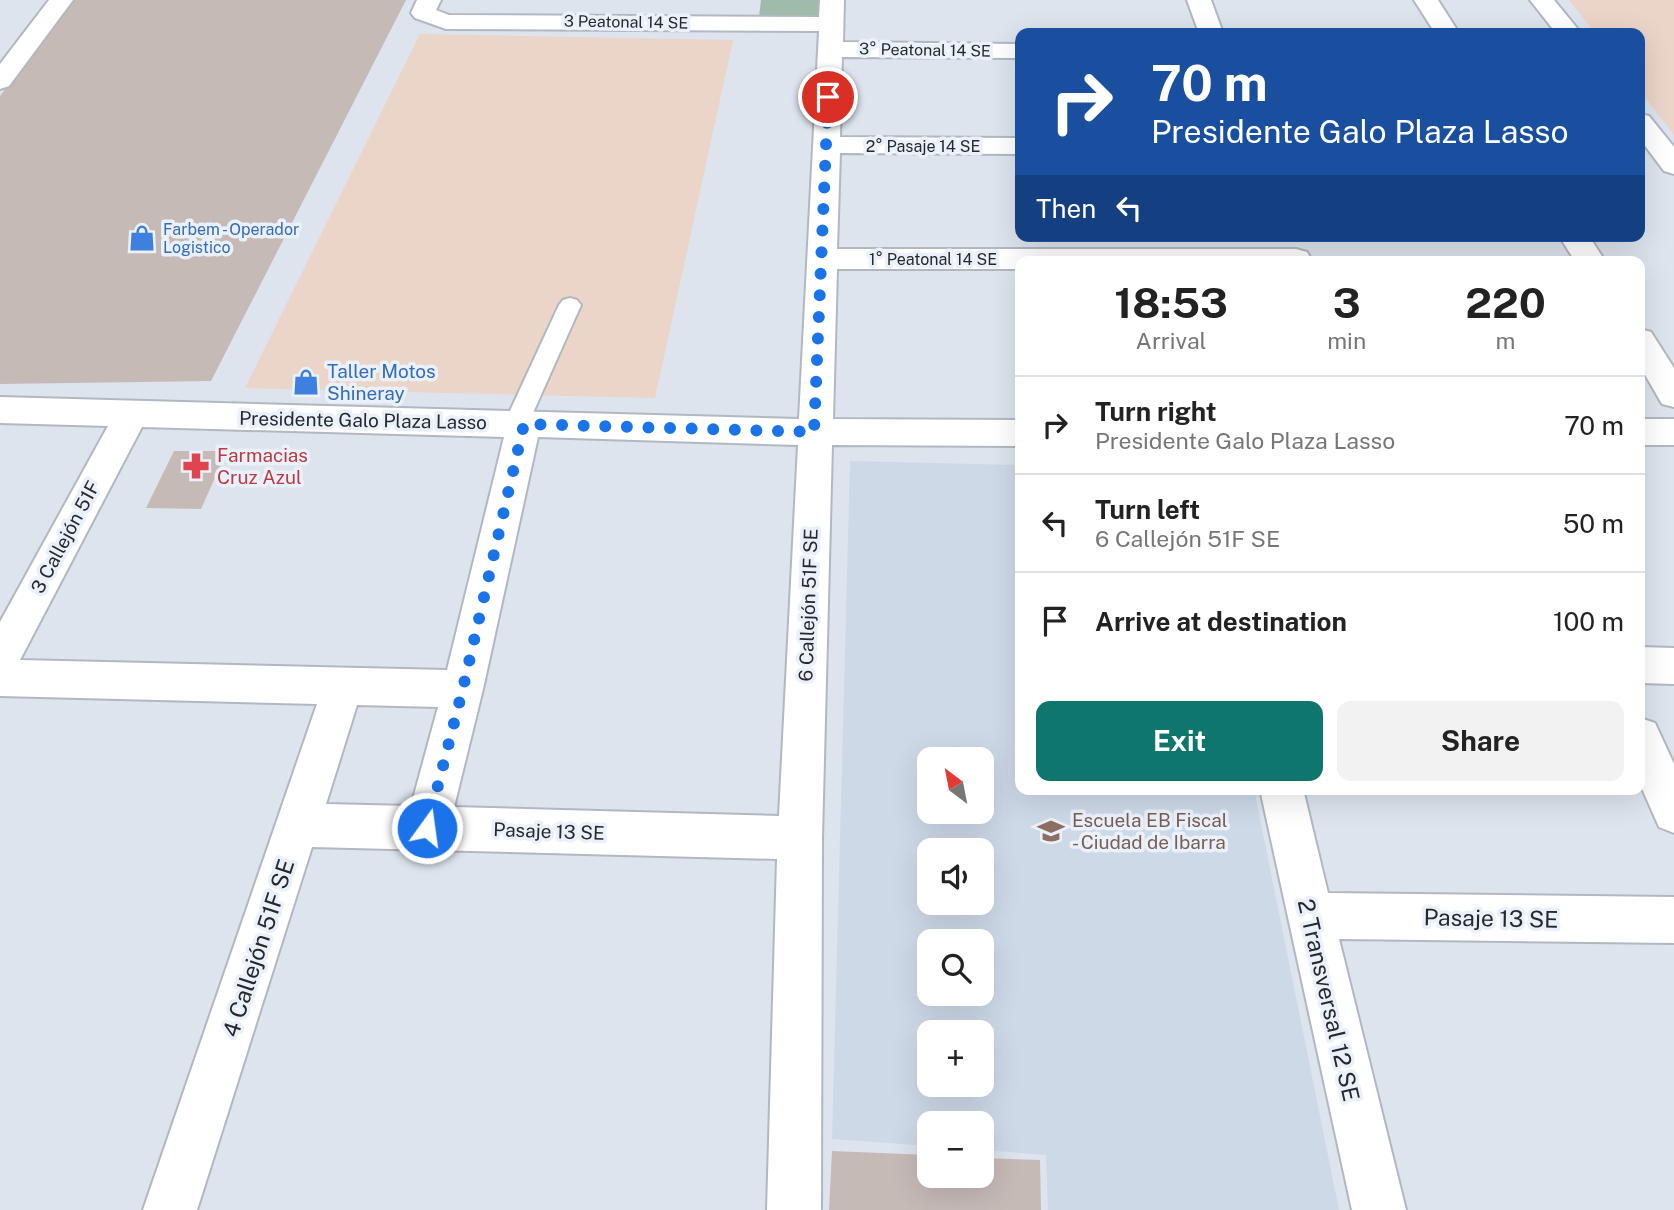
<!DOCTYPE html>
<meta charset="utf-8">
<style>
:root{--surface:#fff;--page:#f2f2f2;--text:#222;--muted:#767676;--line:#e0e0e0;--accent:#0f766e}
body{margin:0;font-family:"Public Sans",sans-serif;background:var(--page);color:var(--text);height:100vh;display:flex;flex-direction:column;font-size:26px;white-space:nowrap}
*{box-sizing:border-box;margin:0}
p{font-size:23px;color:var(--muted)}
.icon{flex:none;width:38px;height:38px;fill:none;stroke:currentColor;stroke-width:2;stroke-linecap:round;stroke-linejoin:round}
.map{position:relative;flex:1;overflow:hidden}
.side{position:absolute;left:1015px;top:256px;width:630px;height:539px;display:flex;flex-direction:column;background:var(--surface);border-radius:14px;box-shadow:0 7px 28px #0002}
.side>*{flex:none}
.hud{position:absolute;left:1015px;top:28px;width:630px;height:214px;border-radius:14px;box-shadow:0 7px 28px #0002;background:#1a4fa0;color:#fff;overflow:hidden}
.needle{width:46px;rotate:328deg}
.controls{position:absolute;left:917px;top:747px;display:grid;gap:14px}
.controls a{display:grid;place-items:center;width:77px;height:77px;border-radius:14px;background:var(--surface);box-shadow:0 7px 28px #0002;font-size:35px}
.pin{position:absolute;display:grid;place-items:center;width:60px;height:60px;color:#fff;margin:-30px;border:4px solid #fff;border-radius:50%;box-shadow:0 2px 7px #0007}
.me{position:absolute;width:77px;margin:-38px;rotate:14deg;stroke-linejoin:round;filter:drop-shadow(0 0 5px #0008)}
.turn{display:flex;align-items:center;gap:24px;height:147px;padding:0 21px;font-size:32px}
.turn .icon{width:91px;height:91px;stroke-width:2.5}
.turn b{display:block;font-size:49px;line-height:60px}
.then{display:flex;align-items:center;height:66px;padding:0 21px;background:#0003;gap:14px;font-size:26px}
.eta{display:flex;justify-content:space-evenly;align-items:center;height:119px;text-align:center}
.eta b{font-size:42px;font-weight:700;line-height:49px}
.action{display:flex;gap:14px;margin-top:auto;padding:14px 21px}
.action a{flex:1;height:80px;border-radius:14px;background:var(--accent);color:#fff;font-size:28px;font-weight:700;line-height:80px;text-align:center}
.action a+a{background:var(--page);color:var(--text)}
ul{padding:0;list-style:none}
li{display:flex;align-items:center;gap:21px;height:98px;padding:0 21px;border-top:2px solid var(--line)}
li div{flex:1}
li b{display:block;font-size:26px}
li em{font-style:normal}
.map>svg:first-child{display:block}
.built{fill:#ced9e8;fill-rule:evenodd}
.industrial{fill:#ebd4c8}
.green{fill:#a0baab}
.building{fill:#c6bab7}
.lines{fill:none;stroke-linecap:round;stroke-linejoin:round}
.lane-casing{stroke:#b1b8c0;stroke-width:4}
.street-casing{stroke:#b1b8c0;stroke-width:4}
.lane{fill:#fff;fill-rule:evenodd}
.street{fill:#fff;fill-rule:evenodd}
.route{stroke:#1a73e8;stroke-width:12;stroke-dasharray:0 21.6}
.labels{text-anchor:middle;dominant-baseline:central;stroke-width:7;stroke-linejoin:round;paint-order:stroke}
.far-street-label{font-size:16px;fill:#26282c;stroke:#eaf1fa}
.far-shop-label{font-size:16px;fill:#366cbe;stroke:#eaf1fa;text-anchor:start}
.shop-label{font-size:19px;fill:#366cbe;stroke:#eaf1fa;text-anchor:start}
.street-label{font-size:19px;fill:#26282c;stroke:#eaf1fa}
.health-label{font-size:19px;fill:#be3a42;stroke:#eaf1fa;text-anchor:start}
.education-label{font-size:19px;fill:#785e54;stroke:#eaf1fa;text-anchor:start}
.near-street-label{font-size:23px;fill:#26282c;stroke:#eaf1fa}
</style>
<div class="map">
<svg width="1674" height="1210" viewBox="0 0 1674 1210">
<rect width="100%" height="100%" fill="#dde4ed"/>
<path class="built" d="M850,461L1020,465V789H1254L1339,1210H1048L1046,1155L982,1150V1124H929V1146L832,1139ZM929,760H982V812H929ZM929,850H982V903H929ZM929,942H982V994H929ZM929,1032H982V1085H929Z"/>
<path class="industrial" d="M1569,0H1674V135L1640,91V33H1595Z
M420,34L733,40L655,398L245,388Z"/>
<path class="green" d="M761,0H825L824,15L759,17Z"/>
<path class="building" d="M71,0H406L211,381L0,384V96Z
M174,451H227L201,509L146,508Z
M832,1151L929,1155V1176H982V1158L1040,1160L1041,1210H829Z"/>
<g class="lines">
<g class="lane-casing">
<path id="lane" d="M570,298L577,300L581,305L528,424L524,430L516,433L508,430L504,424L559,305L563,300Z"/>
</g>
<g class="street-casing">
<path id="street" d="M49,0H73L9,86L0,89V64Z
M417,0H441L436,10L449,15L819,17L820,0H844L843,42L1020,44V58L842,57L840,137L1020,138V154L840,153L837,249H1296L1307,252L1311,259L1020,261V269H837L833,419L1020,420V446L832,445L822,838L821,1210H767L777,859L312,847L197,1210H143L317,704L0,696V622L108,426L0,423V397L799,419L819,31L446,29L415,18L411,13ZM142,427L504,437L447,670L20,660ZM538,437L798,445L779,816L454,807L483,689ZM357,705L438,707L411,806L326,804Z
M1187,0H1211L1223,33H1199Z
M1414,0H1438L1459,33H1435Z
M1530,0H1554L1581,33H1556Z
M1640,114L1649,116L1674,147V174L1664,171L1640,139Z
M1559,236H1589L1605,261H1575Z
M1640,329L1651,332L1674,368V407L1662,404L1640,366Z
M1640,419H1674V445H1640Z
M1640,647L1674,648V684L1640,683Z
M1640,718L1655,723L1674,764V833L1659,827L1640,784Z
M1260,789H1303L1328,893L1674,897V943L1339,939L1406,1210H1352Z"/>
</g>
<use href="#lane" class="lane"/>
<use href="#street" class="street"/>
</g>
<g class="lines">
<path class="route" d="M427,828L463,688L524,424L814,432L828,97"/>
</g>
<defs>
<g id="shop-bare" transform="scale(2.1)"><path d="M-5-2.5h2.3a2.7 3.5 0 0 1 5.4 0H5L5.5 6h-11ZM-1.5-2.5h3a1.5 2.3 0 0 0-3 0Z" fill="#3f7fe0" stroke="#eaf1fa" stroke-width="2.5" paint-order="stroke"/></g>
<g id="pharmacy-bare" transform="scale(2.1)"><path d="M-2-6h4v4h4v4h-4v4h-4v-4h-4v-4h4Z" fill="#e0444e" stroke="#eaf1fa" stroke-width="2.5" paint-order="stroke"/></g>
<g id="school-bare" transform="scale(2.1)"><path d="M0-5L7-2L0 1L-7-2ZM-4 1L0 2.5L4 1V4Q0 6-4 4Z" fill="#8d6e63" stroke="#eaf1fa" stroke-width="2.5" paint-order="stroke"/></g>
</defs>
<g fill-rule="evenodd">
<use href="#shop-bare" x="142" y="238"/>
<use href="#shop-bare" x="306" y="382"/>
<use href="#pharmacy-bare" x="196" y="466"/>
<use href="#school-bare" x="1051" y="831"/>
</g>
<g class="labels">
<g class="far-street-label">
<text transform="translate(626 22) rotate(1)">3 Peatonal 14 SE</text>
<text transform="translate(925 50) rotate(1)">3° Peatonal 14 SE</text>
<text x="923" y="146">2° Pasaje 14 SE</text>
<text x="933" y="259">1° Peatonal 14 SE</text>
</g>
<g class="far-shop-label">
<text x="163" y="229">Farbem - Operador<tspan x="163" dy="18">Logistico</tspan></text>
</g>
<g class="shop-label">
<text x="327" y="371">Taller Motos<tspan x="327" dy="22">Shineray</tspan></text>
</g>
<g class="street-label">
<text transform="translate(363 420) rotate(1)">Presidente Galo Plaza Lasso</text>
<text transform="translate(65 537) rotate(-62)">3 Callejón 51F</text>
<text transform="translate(808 605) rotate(-88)">6 Callejón 51F SE</text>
<text transform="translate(549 831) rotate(2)">Pasaje 13 SE</text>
</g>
<g class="health-label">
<text x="217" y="455">Farmacias<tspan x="217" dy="22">Cruz Azul</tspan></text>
</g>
<g class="education-label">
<text x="1072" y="820">Escuela EB Fiscal<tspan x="1072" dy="22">- Ciudad de Ibarra</tspan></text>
</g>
<g class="near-street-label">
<text transform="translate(1491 918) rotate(1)">Pasaje 13 SE</text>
<text transform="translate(258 948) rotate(-72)">4 Callejón 51F SE</text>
<text transform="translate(1329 1000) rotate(77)">2 Transversal 12 SE</text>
</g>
</g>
</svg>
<div class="controls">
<a><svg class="needle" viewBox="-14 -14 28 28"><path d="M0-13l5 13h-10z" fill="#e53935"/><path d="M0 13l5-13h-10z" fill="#767676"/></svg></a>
<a><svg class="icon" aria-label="sound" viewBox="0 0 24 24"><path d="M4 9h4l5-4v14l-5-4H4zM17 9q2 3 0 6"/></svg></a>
<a><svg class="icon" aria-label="search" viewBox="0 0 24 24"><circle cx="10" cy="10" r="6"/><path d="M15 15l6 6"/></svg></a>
<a>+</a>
<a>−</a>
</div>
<div class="pin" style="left:828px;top:97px;background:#d93025"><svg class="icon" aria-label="arrive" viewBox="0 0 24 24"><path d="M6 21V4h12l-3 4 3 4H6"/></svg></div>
<svg class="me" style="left:427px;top:828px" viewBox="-20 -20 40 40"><circle r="17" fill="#1a73e8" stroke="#fff" stroke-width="3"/><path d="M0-11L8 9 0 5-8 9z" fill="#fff"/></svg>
<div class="hud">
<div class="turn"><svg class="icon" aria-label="right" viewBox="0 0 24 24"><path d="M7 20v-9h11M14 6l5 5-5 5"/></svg><div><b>70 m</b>Presidente Galo Plaza Lasso</div></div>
<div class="then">Then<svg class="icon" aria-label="left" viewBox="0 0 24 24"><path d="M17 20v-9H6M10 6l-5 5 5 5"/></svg></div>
</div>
<section class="side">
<div class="eta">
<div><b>18:53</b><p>Arrival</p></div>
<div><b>3</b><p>min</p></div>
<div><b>220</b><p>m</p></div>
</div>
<ul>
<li><svg class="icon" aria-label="right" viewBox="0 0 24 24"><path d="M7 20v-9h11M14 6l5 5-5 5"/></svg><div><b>Turn right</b><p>Presidente Galo Plaza Lasso</p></div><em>70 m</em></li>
<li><svg class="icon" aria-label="left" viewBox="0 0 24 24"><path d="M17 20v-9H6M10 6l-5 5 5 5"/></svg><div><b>Turn left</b><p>6 Callejón 51F SE</p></div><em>50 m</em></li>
<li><svg class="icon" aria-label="arrive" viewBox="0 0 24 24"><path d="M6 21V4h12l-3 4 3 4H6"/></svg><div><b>Arrive at destination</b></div><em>100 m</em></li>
</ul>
<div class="action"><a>Exit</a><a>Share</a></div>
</section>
</div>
